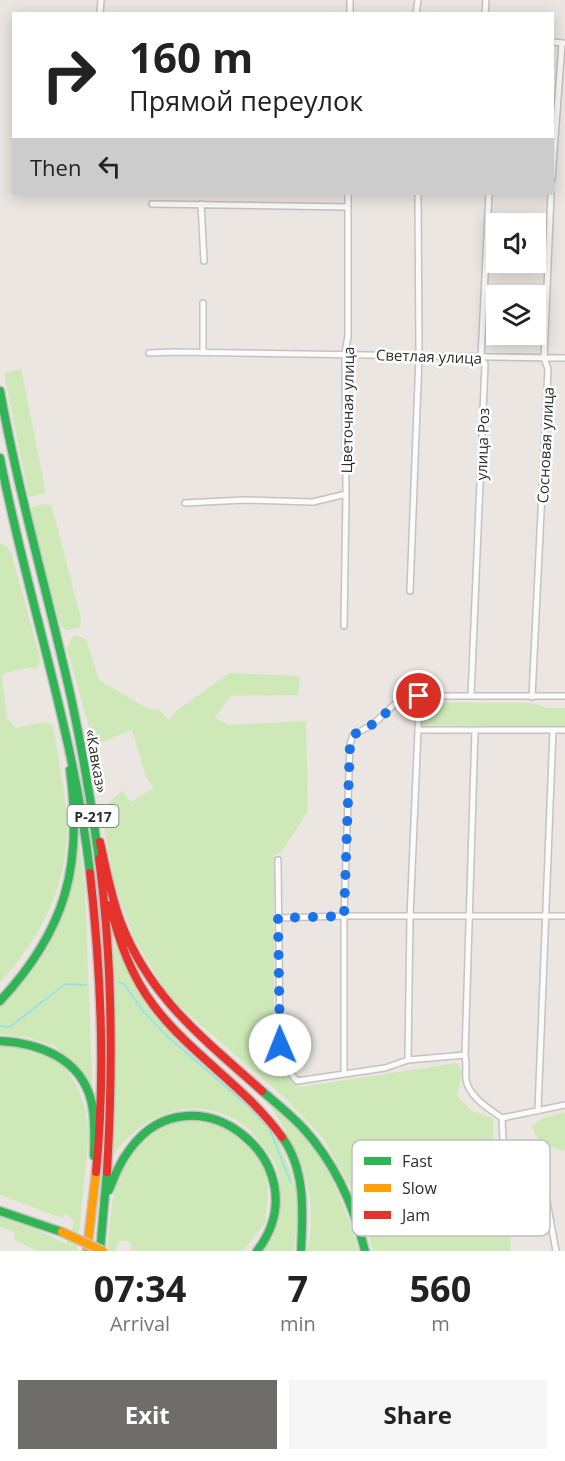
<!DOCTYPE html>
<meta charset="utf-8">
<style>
:root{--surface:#fff;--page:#f6f6f6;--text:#222;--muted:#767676;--accent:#6f6d6b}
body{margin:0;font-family:"Open Sans",sans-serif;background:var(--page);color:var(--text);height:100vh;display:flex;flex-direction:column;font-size:22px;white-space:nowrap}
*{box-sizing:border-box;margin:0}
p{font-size:20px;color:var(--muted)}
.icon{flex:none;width:33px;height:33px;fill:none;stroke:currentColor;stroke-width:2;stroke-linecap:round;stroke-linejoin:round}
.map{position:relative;height:1251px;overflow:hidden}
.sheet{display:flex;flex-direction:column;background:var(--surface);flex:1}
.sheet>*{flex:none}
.hud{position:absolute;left:12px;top:12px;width:542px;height:183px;border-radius:0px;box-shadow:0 3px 15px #0003;background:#fff;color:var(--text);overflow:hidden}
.tools{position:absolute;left:486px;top:213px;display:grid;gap:12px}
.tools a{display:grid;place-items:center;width:60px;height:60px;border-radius:0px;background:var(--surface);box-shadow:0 3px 15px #0003;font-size:30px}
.pin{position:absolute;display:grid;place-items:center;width:51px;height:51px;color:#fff;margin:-26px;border:3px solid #fff;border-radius:50%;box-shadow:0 2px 6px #0007}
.me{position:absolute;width:66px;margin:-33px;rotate:359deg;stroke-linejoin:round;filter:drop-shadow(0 0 4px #0008)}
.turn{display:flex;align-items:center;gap:21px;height:126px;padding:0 18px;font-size:27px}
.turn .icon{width:78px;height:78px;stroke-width:2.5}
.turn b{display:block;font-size:42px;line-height:51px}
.then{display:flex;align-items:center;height:57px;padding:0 18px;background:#0003;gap:12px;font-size:22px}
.eta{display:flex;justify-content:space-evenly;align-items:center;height:102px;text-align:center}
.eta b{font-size:36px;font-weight:700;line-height:42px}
.primary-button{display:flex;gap:12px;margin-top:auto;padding:12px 18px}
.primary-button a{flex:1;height:69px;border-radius:0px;background:var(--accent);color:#fff;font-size:24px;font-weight:700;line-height:69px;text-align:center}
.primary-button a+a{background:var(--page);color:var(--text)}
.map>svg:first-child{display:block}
.green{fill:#cee9b7}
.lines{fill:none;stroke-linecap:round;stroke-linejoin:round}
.stream{stroke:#8de0f3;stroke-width:1.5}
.street-casing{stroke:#c4c2c3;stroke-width:8}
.fast-casing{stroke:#c6c4c2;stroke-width:11}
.slow-casing{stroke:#c6c4c2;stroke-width:11}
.jam-casing{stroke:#c6c4c2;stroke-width:11}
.street{stroke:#fcfbfa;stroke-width:5}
.fast{stroke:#30b455;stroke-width:8}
.slow{stroke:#ff9f0a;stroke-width:8}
.jam{stroke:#e5322d;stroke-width:8}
.slow-bridge-casing{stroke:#c6c4c2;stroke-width:11;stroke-linecap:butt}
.slow-bridge{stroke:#ff9f0a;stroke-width:8}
.route{stroke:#1a73e8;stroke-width:10;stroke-dasharray:0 18}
.labels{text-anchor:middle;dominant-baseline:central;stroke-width:5;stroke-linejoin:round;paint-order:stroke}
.shield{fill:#fff;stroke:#6b6b6b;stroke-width:1.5}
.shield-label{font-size:14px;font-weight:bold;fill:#2c2c2c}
.street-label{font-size:15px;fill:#2c2c2c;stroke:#fff}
.key{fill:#fff;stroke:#c0c0c0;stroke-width:1.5}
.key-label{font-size:16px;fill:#2c2c2c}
</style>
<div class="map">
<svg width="565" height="1251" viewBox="0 0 565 1251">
<rect width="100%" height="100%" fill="#ebe6e1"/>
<path class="green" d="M21,369L46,493L29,497L4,373Z
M45,504L51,506L55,518L81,619L80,628L66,630L61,626L31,525L32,507Z
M0,543L6,546L12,555L40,658L38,667L35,669L31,667L5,673L2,676L7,718L16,728L43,722L53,725C57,752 63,780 66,807C73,874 45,934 0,982Z
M75,635L86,639L99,680L148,709L159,710L169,720L176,711L229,673L300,676L298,695L230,696L215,718L229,725L306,721L308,811L282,851L274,855V1046C279,1066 283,1075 301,1087L457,1063L462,1073L457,1096L472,1111L493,1118V1144L515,1178L510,1251H373L360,1205L323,1138L284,1097L188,1014L164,989L133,936L115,886L103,821L108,804L122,791L131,802L154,788L146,777L132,730L94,745L67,649L71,638Z
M422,702L532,703L548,708H565V727L422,725Z
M79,841L85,888L93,1099L73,1064L55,1046L27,1037L0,1034V1004C55,956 68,911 79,841Z
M110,929C124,970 137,994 166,1027C178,1040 191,1054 205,1066C227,1087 253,1104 271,1129C277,1136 280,1145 283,1153C300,1190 301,1212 293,1251H261C268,1243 275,1234 278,1224C282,1211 281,1178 276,1165C273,1159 267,1152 263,1146C257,1139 250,1128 241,1123C193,1092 140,1114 112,1158Z
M0,1046H19L49,1056L64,1066L76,1084L85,1108L89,1134L77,1251H37L14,1239V1232L0,1227V1215L15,1219L66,1244L74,1222L66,1213L62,1218L0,1195Z
M269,1105C278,1111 288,1118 295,1125C328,1160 345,1206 359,1251H307C320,1196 300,1149 269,1105Z
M565,1112V1151C547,1146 537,1145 532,1126L543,1118Z
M181,1119H205L227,1128L246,1141L266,1173L268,1195L265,1223L243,1251H131V1243L124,1240L118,1242L115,1251H107C113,1206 111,1148 159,1126C165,1122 174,1121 181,1119Z"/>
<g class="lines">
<path class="stream" d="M119,982L124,984L143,1011L169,1038L247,1105L269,1128L291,1183
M0,1026L10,1027L65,984L86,985"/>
<g class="street-casing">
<path id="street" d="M100,14L101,0
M350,14V0
M416,14L418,0
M485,14L486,0
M552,42L563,43
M552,179L562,43
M152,204L348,207
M201,204L204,261
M203,352V303
M149,353L174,352C304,354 434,356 565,358
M185,503L244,500L313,502L346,494
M410,591L419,357L418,194
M344,626L346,494L345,353L348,336V194
M471,696L485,364L481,358L489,194
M565,696H419L418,730H565
M532,697L548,369L544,358L551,194
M278,860L280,1045L286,1068L297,1081L385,1068L408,1060L465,1055C467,1063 465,1071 466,1079C468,1096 489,1109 502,1118L503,1140L507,1152L530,1159L541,1169L556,1251
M278,918L344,916H565
M465,1055L475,730
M408,1060L410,917L418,730
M344,1073V916L350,744L353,735C360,731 368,728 374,723C391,710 396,696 419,696
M538,1110L553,730
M502,1118L565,1105"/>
</g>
<g class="fast-casing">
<path id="fast" d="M0,391C19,496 49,598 72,702C83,754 92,806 99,859
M0,458C27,597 74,732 90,873
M0,1001C66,930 83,866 70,770
M0,1041C39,1043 80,1058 91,1100C96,1118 94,1138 94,1156
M262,1091C276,1103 291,1115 303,1128C335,1163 354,1206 365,1251
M282,1137C306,1170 303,1213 301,1251
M109,1190C115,1175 120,1162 130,1149C194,1062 324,1164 257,1251
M0,1211L62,1232
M100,1251L107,1172"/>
</g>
<g class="slow-casing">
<path id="slow" d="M87,1251L96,1172"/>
</g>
<g class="jam-casing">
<path id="jam" d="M100,842C106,869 111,897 121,923C150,998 204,1039 262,1091
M99,859C113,962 113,1068 107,1172
M90,873C101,972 106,1073 96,1172
M110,905C119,941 131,976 154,1006C191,1055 246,1087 282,1137"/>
</g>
<use href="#street" class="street"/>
<use href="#fast" class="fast"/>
<use href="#slow" class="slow"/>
<use href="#jam" class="jam"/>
<g class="slow-bridge-casing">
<path id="slow-bridge" d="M62,1232L103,1251"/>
</g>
<use href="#slow-bridge" class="slow-bridge"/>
</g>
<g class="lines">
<path class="route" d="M280,1045L278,918L344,916L350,744L353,735C360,731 368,728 374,723C391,711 397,696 419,696"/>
</g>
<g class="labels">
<rect class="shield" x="67.5" y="805" width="51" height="22" rx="4.5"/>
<g class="shield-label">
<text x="93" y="816">Р-217</text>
</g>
<g class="street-label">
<text transform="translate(429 356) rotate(2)">Светлая улица</text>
<text transform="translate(347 410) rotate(-89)">Цветочная улица</text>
<text transform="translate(482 444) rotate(-88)">улица Роз</text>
<text transform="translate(545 445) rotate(-87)">Сосновая улица</text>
<text transform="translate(97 761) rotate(80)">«Кавказ»</text>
</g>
</g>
<rect x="352" y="1140" width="198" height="96" rx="9" class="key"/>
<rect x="364" y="1157" width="27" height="8" fill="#30b455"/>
<rect x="364" y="1184" width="27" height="8" fill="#ff9f0a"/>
<rect x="364" y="1211" width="27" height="8" fill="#e5322d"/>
<g class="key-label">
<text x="402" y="1167">Fast</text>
<text x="402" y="1194">Slow</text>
<text x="402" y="1221">Jam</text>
</g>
</svg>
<div class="tools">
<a><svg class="icon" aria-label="sound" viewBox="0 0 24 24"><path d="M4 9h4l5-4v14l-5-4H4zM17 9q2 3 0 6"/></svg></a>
<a><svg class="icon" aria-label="layers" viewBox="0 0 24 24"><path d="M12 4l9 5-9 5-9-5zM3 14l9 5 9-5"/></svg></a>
</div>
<div class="pin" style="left:419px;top:696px;background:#d93025"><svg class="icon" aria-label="arrive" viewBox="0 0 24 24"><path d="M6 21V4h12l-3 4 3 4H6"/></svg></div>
<svg class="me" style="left:280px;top:1045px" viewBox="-20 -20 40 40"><circle r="19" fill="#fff"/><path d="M0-13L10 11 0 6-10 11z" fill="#1a73e8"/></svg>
<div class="hud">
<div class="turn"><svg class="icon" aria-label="right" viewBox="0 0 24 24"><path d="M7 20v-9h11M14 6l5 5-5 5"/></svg><div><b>160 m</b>Прямой переулок</div></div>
<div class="then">Then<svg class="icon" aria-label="left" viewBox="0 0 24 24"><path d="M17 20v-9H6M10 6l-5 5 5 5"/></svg></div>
</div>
</div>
<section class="sheet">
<div class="eta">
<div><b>07:34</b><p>Arrival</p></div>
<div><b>7</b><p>min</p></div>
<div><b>560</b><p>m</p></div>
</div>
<div class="primary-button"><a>Exit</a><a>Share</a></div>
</section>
